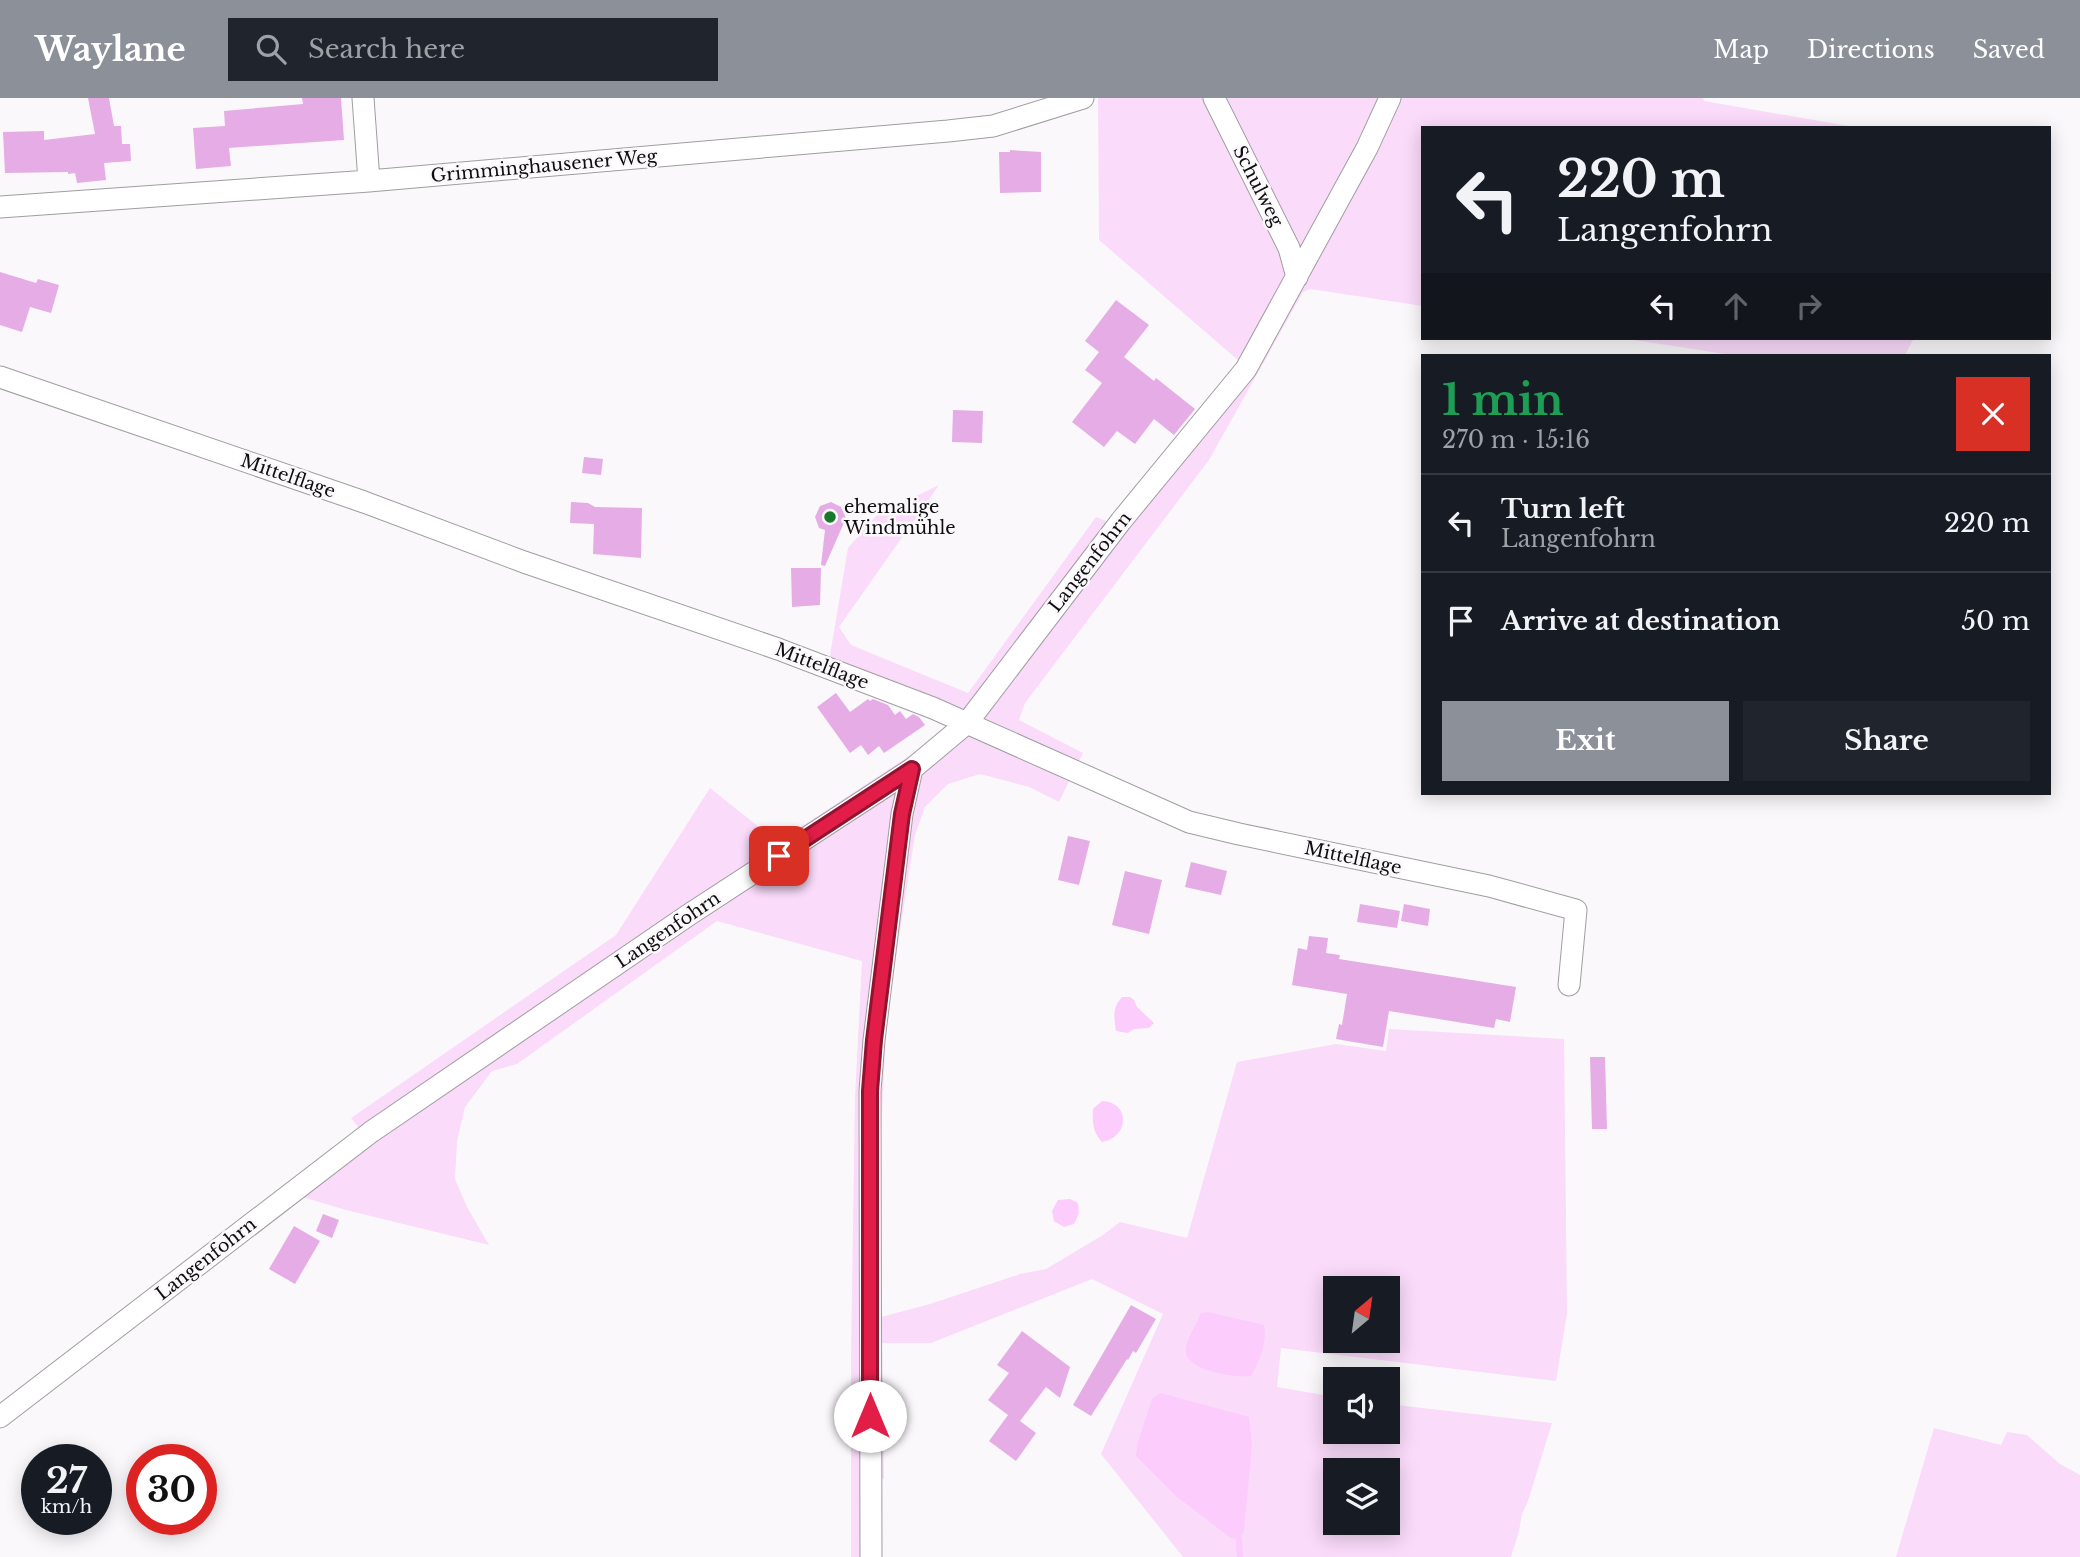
<!DOCTYPE html>
<meta charset="utf-8">
<style>
:root{--surface:#171b24;--page:#20242c;--text:#f1f3f6;--muted:#9ea1a6;--line:#363941;--accent:#8c9099}
body{margin:0;font-family:"Libre Baskerville",serif;background:var(--page);color:var(--text);height:100vh;display:flex;flex-direction:column;font-size:26px;white-space:nowrap}
*{box-sizing:border-box;margin:0}
p{font-size:23px;color:var(--muted)}
.icon{flex:none;width:38px;height:38px;fill:none;stroke:currentColor;stroke-width:2;stroke-linecap:round;stroke-linejoin:round}
.map{position:relative;flex:1;overflow:hidden}
.details{position:absolute;left:1421px;top:256px;width:630px;height:441px;display:flex;flex-direction:column;background:var(--surface);border-radius:0px;box-shadow:0 4px 18px #0003}
.details>*{flex:none}
.guide{position:absolute;left:1421px;top:28px;width:630px;height:214px;border-radius:0px;box-shadow:0 4px 18px #0003;background:#171b24;color:var(--text);overflow:hidden}
.needle{width:46px;rotate:29deg}
.buttons{position:absolute;left:1323px;top:1178px;display:grid;gap:14px}
.buttons a{display:grid;place-items:center;width:77px;height:77px;border-radius:0px;background:var(--surface);box-shadow:0 4px 18px #0003;font-size:35px}
.speed{position:absolute;left:21px;top:1346px;display:flex;gap:14px;font-size:35px;font-weight:700;text-align:center}
.speed>*{display:grid;place-content:center;width:91px;height:91px;border-radius:50%;background:var(--surface);box-shadow:0 4px 18px #0003;line-height:1}
.speed small{font-size:18px;font-weight:400}
.speed .limit{border:10px solid #d22;background:#fff;color:#111}
.pin{position:absolute;display:grid;place-items:center;width:60px;height:60px;color:#fff;margin:-30px;border-radius:14px;box-shadow:0 4px 10px #0006}
.me{position:absolute;width:77px;margin:-38px;rotate:0deg;stroke-linejoin:round;filter:drop-shadow(0 0 5px #0008)}
.turn{display:flex;align-items:center;gap:24px;height:147px;padding:0 21px;font-size:32px}
.turn .icon{width:91px;height:91px;stroke-width:2.5}
.turn b{display:block;font-size:49px;line-height:60px}
.lanes{display:flex;align-items:center;height:66px;padding:0 21px;background:#0003;justify-content:center;gap:35px;direction:ltr}
.lanes .off{opacity:.35}
.round{display:grid;place-items:center;flex:none;width:74px;height:74px;border-radius:0px;background:var(--page)}
.head{display:flex;align-items:center;justify-content:space-between;height:119px;padding:0 21px}
h1{font-size:42px;font-weight:700;line-height:52px;color:#1e9e55}
.action{display:flex;gap:14px;margin-top:auto;padding:14px 21px}
.action a{flex:1;height:80px;border-radius:0px;background:var(--accent);color:#fff;font-size:28px;font-weight:700;line-height:80px;text-align:center}
.action a+a{background:var(--page);color:var(--text)}
ul{padding:0;list-style:none}
li{display:flex;align-items:center;gap:21px;height:98px;padding:0 21px;border-top:2px solid var(--line)}
li div{flex:1}
li b{display:block;font-size:26px}
li em{font-style:normal}
header{display:flex;align-items:center;gap:42px;box-sizing:border-box;height:98px;padding:0 35px;background:var(--accent);color:#fff}
header strong{font-size:33px}
nav{display:flex;gap:38px;margin-inline-start:auto;font-size:24px}
.search{width:490px;height:63px;background:var(--page);display:flex;align-items:center;gap:18px;box-sizing:border-box;padding:0 24px;border-radius:0px;color:var(--muted);font-size:26px}
.map>svg:first-child{display:block}
.green{fill:#fadbfa;fill-rule:evenodd}
.water{fill:#fbccfc}
.lines{fill:none;stroke-linecap:round;stroke-linejoin:round}
.stream{stroke:#fbccfc;stroke-width:6}
.building{fill:#e5ace6}
.minor-casing{stroke:#a09da0;stroke-width:23}
.minor{stroke:#fff;stroke-width:21}
.route-casing{stroke:#92132f;stroke-width:18}
.route{stroke:#e11d48;stroke-width:12}
.poi-dot{fill:#19792a;stroke:#fbf8fb;stroke-width:2.5}
.labels{text-anchor:middle;dominant-baseline:central;stroke-width:5;stroke-linejoin:round;paint-order:stroke}
.street-label{font-size:18px;fill:#0f0e0f;stroke:#fbf8fb}
.poi-label{font-size:18px;fill:#0f0e0f;stroke:#fbf8fb;text-anchor:start}
</style>
<header>
<strong>Waylane</strong>
<div class="search"><svg class="icon" aria-label="search" viewBox="0 0 24 24"><circle cx="10" cy="10" r="6"/><path d="M15 15l6 6"/></svg>Search here</div>
<nav><a>Map</a><a>Directions</a><a>Saved</a></nav>
</header>
<div class="map">
<svg width="2080" height="1459" viewBox="0 0 2080 1459">
<rect width="100%" height="100%" fill="#fbf8fb"/>
<path class="green" d="M1098,0H1703L1704,3L1860,30H1423V208L1310,191L1303,194L1209,362L1025,605L1019,622L1083,655L1059,704L1029,689L980,676L948,686L925,709L915,737L887,917L880,1054L881,1219L930,1206L1020,1176L1046,1171L1103,1137L1120,1124L1187,1140L1237,964L1336,946L1386,953L1389,931L1564,941L1567,1215L1556,1283L1281,1250L1277,1289L1335,1299V1334H1388V1306L1552,1325L1528,1403L1522,1416L1519,1433L1511,1459H1183L1101,1356L1163,1216L1092,1181L931,1245H882L884,1381L865,1377L864,1459H851V1259L855,999L862,863L717,823L517,966L492,973L465,1009L457,1043L455,1081L467,1109L489,1147L346,1112L299,1098L369,1043L351,1020L616,837L710,690L778,744L941,637L961,617L829,563L848,450L877,417L939,387L839,529L851,547L968,595L1096,419L1109,424L1239,263L1099,142ZM1335,1190H1388V1242H1335ZM1335,1372H1388V1424H1335Z
M1621,240H1914L1905,257H1732Z
M1934,1330L2001,1347L2007,1334L2027,1337L2060,1366L2080,1377V1459H1896Z"/>
<path class="water" d="M1122,899H1130L1134,902L1137,909L1154,925L1149,930L1134,931L1128,935L1116,933C1114,919 1112,910 1122,899Z
M1102,1003C1131,1004 1129,1040 1102,1044C1093,1034 1092,1025 1093,1011Z
M1070,1101L1078,1105L1079,1115L1074,1126L1064,1129L1054,1123L1052,1113L1058,1102Z
M1208,1214L1264,1227C1268,1243 1259,1265 1251,1278C1235,1280 1184,1273 1186,1251C1187,1240 1197,1226 1201,1215Z
M1160,1295L1249,1319L1252,1347L1244,1433L1239,1441L1231,1440L1176,1398L1136,1358L1138,1344L1152,1301Z"/>
<g class="lines">
<path class="stream" d="M1239,1441L1240,1459"/>
</g>
<path class="building" d="M88,0H109L114,28H121L122,46H130L131,63L104,65L106,82L77,85L75,75L68,76V74L5,75L3,34L44,33V42L95,36Z
M302,0H341L344,42L229,50L231,68L196,71L193,30L225,28L224,13L303,6Z
M1010,52L1041,54V94L1000,95L999,54H1010Z
M0,174L36,185L38,181L59,187L51,215L30,209L22,234L0,227Z
M1116,202L1149,227L1124,259L1154,283L1156,280L1195,311L1174,337L1154,321L1135,346L1117,333L1104,349L1072,324L1102,285L1085,272L1099,254L1085,243Z
M953,312L983,313L982,345L952,344Z
M584,359L603,361L601,377L582,375Z
M571,404L588,405L595,409L642,410L641,460L593,456L594,426L570,425Z
M831,404L841,409L846,420L825,468L821,467L825,432L819,430L815,419L820,408Z
M791,470H821L820,507L792,509Z
M836,595L850,614L868,601L870,603L873,601L888,607L895,617L900,613L906,621L913,616L919,619L925,627L884,655L879,648L868,657L861,647L850,655L817,609Z
M1068,738L1090,743L1079,787L1058,782Z
M1191,764L1227,773L1221,797L1185,789Z
M1125,773L1162,782L1149,836L1112,827Z
M1360,806L1400,813L1397,830L1357,824Z
M1404,806L1430,811L1428,828L1401,823Z
M1309,838L1328,840L1326,855L1340,857L1339,861L1516,889L1510,924L1496,921L1494,930L1389,913L1383,949L1336,941L1339,926L1342,927L1347,896L1292,887L1298,850L1307,852Z
M1590,959H1605L1607,1031H1592Z
M323,1116L339,1122L332,1140L316,1133Z
M294,1128L320,1143L295,1186L269,1171Z
M1131,1207L1156,1221L1136,1255L1133,1253L1128,1262L1127,1261L1091,1318L1073,1307Z
M1022,1233L1070,1269L1060,1300L1046,1289L1020,1323L1036,1335L1016,1363L989,1343L1008,1317L988,1302L1009,1275L997,1267Z"/>
<g class="lines">
<g class="minor-casing">
<path id="minor" d="M363,0L369,83
M1214,0L1289,150L1297,179
M0,109L369,83L948,33L993,28L1083,0
M0,279L364,404L524,464L778,551L933,610L1189,724L1239,736L1489,788L1576,812L1569,887
M0,1319L371,1034L690,816L912,671L967,625L1121,423L1246,271L1367,50L1390,0
M871,1459L870,993L874,942L902,716L912,671"/>
</g>
<use href="#minor" class="minor"/>
</g>
<g class="lines">
<g class="route-casing">
<path id="route" d="M779,758L912,671L902,716L874,942L870,993V1318"/>
</g>
<use href="#route" class="route"/>
</g>
<circle class="poi-dot" cx="830" cy="419" r="7"/>
<g class="labels">
<g class="street-label">
<text transform="translate(544 68) rotate(-5)">Grimminghausener Weg</text>
<text transform="translate(1258 88) rotate(63)">Schulweg</text>
<text transform="translate(288 378) rotate(19)">Mittelflage</text>
<text transform="translate(1090 464) rotate(-52)">Langenfohrn</text>
<text transform="translate(822 568) rotate(21)">Mittelflage</text>
<text transform="translate(1353 760) rotate(12)">Mittelflage</text>
<text transform="translate(668 832) rotate(-34)">Langenfohrn</text>
<text transform="translate(206 1161) rotate(-38)">Langenfohrn</text>
</g>
<g class="poi-label">
<text x="844" y="409">ehemalige<tspan x="844" dy="21">Windmühle</tspan></text>
</g>
</g>
</svg>
<div class="buttons">
<a><svg class="needle" viewBox="-14 -14 28 28"><path d="M0-13l5 13h-10z" fill="#e53935"/><path d="M0 13l5-13h-10z" fill="#9ea1a6"/></svg></a>
<a><svg class="icon" aria-label="sound" viewBox="0 0 24 24"><path d="M4 9h4l5-4v14l-5-4H4zM17 9q2 3 0 6"/></svg></a>
<a><svg class="icon" aria-label="layers" viewBox="0 0 24 24"><path d="M12 4l9 5-9 5-9-5zM3 14l9 5 9-5"/></svg></a>
</div>
<div class="speed"><div>27<small>km/h</small></div><div class="limit">30</div></div>
<div class="pin" style="left:779px;top:758px;background:#d93025"><svg class="icon" aria-label="arrive" viewBox="0 0 24 24"><path d="M6 21V4h12l-3 4 3 4H6"/></svg></div>
<svg class="me" style="left:870px;top:1318px" viewBox="-20 -20 40 40"><circle r="19" fill="#fff"/><path d="M0-13L10 11 0 6-10 11z" fill="#e11d48"/></svg>
<div class="guide">
<div class="turn"><svg class="icon" aria-label="left" viewBox="0 0 24 24"><path d="M17 20v-9H6M10 6l-5 5 5 5"/></svg><div><b>220 m</b>Langenfohrn</div></div>
<div class="lanes"><svg class="icon" aria-label="left" viewBox="0 0 24 24"><path d="M17 20v-9H6M10 6l-5 5 5 5"/></svg><svg class="icon off" aria-label="ahead" viewBox="0 0 24 24"><path d="M12 20V5M6 11l6-6 6 6"/></svg><svg class="icon off" aria-label="right" viewBox="0 0 24 24"><path d="M7 20v-9h11M14 6l5 5-5 5"/></svg></div>
</div>
<section class="details">
<div class="head"><div><h1>1 min</h1><p>270 m · 15:16</p></div><a class="round" style="background:#d93025;color:#fff"><svg class="icon" aria-label="close" viewBox="0 0 24 24"><path d="M6 6l12 12M18 6L6 18"/></svg></a></div>
<ul>
<li><svg class="icon" aria-label="left" viewBox="0 0 24 24"><path d="M17 20v-9H6M10 6l-5 5 5 5"/></svg><div><b>Turn left</b><p>Langenfohrn</p></div><em>220 m</em></li>
<li><svg class="icon" aria-label="arrive" viewBox="0 0 24 24"><path d="M6 21V4h12l-3 4 3 4H6"/></svg><div><b>Arrive at destination</b></div><em>50 m</em></li>
</ul>
<div class="action"><a>Exit</a><a>Share</a></div>
</section>
</div>
